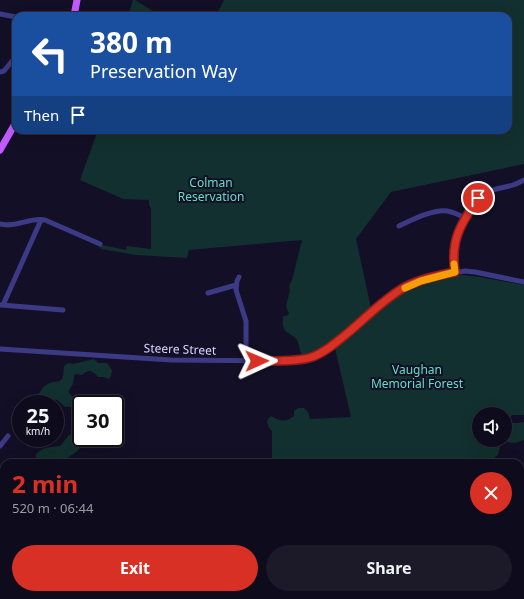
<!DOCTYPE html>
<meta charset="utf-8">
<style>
:root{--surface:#0e0b1c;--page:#1c1929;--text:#f1f3f6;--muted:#9b9ba3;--line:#2e2b3b;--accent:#d93025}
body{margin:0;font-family:"Noto Sans",sans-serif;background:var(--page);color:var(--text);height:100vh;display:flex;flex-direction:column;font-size:15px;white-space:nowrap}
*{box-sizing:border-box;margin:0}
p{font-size:13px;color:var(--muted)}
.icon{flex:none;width:22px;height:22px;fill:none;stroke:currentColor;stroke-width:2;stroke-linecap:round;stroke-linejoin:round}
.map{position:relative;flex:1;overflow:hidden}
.details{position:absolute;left:0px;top:459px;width:524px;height:140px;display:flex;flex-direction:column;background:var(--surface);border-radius:12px 12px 0 0;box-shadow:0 4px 16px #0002,0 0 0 1px var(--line)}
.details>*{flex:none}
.hud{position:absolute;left:12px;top:12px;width:500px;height:122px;border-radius:12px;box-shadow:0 4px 16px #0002,0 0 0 1px var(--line);background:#1a4fa0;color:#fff;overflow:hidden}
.buttons{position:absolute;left:472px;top:407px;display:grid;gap:8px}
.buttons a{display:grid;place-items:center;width:40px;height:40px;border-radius:50%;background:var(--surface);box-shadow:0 4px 16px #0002,0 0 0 1px var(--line);font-size:20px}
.speed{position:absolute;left:12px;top:395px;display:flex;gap:8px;font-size:20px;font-weight:700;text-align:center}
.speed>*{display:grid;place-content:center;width:52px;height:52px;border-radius:50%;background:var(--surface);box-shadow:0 4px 16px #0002,0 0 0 1px var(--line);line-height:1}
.speed small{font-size:10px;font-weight:400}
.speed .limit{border:2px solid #111;border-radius:6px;background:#fff;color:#111}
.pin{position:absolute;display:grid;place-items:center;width:34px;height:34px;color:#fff;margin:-17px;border:2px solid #fff;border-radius:50%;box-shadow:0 1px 4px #0007}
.me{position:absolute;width:44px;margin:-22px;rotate:89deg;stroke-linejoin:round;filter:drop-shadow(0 0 3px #0008)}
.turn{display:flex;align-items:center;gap:14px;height:84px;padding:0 12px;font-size:18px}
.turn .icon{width:52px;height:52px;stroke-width:2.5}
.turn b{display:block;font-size:28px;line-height:34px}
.then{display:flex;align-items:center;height:38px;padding:0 12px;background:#0003;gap:8px;font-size:15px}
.round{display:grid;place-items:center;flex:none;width:42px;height:42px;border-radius:21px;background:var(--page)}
.head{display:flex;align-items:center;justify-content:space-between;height:68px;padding:0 12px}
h1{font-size:24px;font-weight:700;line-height:30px;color:var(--accent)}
.cta{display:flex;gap:8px;margin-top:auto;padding:8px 12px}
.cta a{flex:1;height:46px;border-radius:24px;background:var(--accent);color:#fff;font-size:16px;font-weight:700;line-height:46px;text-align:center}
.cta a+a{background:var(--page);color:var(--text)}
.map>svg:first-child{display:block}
.green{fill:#12302f;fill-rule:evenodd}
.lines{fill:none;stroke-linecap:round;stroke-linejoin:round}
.minor{stroke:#3d3a85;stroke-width:5}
.major{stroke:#c25bff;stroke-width:7}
.route-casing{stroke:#8d1f18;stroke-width:10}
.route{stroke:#d93025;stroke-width:7}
.slow{stroke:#f59e0b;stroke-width:7}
.labels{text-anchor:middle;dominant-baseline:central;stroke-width:4;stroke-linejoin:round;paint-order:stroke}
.park-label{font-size:12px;fill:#5fe0c0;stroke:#130f26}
.street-label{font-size:12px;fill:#d9d4ff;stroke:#130f26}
</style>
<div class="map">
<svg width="524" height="599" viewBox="0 0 524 599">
<rect width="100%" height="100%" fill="#130f26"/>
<path class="green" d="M133,0H135L161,16H128Z
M224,0H524V164L391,192L356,239L371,308C353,324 335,342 313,352L312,355L305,357C299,354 300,346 297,340C294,335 287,334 284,329C282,325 283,320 283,316H286L289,314L286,306L290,290L289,286L292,280L302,240L189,250L187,258L136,255L101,249L99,247L100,244L102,245L126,250L127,246L151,249V209L149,205V200L123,199L80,180L98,130H508V16H215C219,11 221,6 224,0Z
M462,275L480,277L524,285V415H512L508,423H518L524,422V440L515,443L507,442L503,443L500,446L498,455L495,457L493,463H272V431L269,428L267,422L268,419L271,416C280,421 285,423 294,416V411L298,408H304L308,412L310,419L351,417L335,348L397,297C416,284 439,277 462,275ZM479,414H505V440H479Z
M94,359L98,363H107L112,370L111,376L109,379L104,377H98C92,370 89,369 82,375L76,374L74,376L73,384L69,390V393L74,398L78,400L98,399L99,403L98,404H81V411L74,407H65L57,400L42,397L39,394C41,389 45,385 50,383C54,381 59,383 62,379C64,376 63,370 64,366L68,363L73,364Z
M81,419V438H93L94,441L93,444L86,446L80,448L75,453L70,456L63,463H35L36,462V454C42,447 51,447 60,446L68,436L76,430Z
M292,595H442L441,599H295Z"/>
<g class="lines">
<path class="minor" d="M0,14L16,17
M0,72L4,71L16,56
M0,224C16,228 30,217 45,220L100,244
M399,226C412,220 433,209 447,211C454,212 459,215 465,218
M455,272C451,246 457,230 471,208C476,202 479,196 486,193C494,188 504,188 513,185C517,184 520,182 524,180
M239,277L237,281L236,290L246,321V361
M208,293L236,285
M1,305L63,310
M3,305L41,220
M0,349L171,360L269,361L303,358L313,357L325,350L336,343L393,295L405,287L421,281L447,274L465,271L475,272L524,282
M0,446L8,436
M0,507L4,510
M0,587L4,591
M520,593L524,587
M9,595L14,599
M113,595L118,599
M78,599L81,595"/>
<path class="major" d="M74,16L77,0
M0,150L16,122"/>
</g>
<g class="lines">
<g class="route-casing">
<path id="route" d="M257,361C273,361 298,362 312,357C326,352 339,340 350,331C368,316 385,298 405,287C420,279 439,275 455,272C450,240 461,224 478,198"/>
</g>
<use href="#route" class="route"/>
<path class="slow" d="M405,288L421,281L455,272L454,264"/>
</g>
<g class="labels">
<g class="park-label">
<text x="211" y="182">Colman<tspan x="211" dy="14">Reservation</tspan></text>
<text x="417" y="369">Vaughan<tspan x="417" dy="14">Memorial Forest</tspan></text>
</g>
<g class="street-label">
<text transform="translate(180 349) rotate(2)">Steere Street</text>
</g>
</g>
</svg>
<div class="buttons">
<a><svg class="icon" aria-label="sound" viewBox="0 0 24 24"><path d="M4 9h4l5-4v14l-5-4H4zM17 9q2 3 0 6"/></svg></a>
</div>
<div class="speed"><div>25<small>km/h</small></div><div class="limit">30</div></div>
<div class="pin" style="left:478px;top:198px;background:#d93025"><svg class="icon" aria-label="arrive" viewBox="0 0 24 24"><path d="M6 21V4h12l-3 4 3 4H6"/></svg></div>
<svg class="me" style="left:257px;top:361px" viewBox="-20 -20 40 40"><path d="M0-17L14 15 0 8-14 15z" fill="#d93025" stroke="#fff" stroke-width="4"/></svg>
<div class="hud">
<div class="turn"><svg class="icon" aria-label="left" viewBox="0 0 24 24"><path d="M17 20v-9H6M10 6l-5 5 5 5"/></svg><div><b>380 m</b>Preservation Way</div></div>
<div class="then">Then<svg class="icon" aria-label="arrive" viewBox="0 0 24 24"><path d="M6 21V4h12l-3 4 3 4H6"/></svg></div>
</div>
<section class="details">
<div class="head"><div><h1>2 min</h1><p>520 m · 06:44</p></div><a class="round" style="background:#d93025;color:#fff"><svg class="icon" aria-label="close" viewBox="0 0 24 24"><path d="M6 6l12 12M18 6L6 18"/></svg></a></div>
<div class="cta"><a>Exit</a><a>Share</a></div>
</section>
</div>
